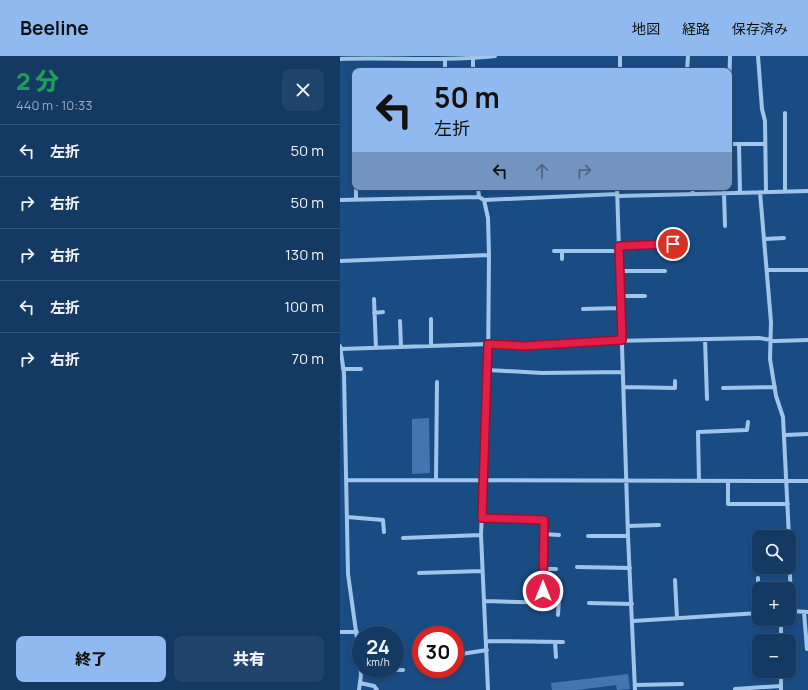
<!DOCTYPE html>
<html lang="ja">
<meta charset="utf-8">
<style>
:root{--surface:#143963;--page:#21446c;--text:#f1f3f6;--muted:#9dacbe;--line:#335378;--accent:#90b9f0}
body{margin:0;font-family:Manrope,"Noto Sans JP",sans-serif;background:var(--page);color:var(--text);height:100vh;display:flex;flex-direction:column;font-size:15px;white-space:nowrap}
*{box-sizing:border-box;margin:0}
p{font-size:13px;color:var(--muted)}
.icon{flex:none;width:22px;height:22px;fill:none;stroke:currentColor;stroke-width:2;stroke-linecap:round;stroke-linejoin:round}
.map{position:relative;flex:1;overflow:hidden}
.side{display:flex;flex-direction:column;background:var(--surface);width:340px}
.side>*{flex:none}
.hud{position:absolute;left:12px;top:12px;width:380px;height:122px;border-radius:8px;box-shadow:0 2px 6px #0003,0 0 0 1px var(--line);background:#90b9f0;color:#111;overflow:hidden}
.controls{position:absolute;left:412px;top:474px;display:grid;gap:8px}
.controls a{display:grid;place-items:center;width:44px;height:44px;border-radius:8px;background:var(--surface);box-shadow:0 2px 6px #0003,0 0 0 1px var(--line);font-size:20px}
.speed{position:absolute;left:12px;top:570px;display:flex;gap:8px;font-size:20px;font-weight:700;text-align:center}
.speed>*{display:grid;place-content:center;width:52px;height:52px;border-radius:50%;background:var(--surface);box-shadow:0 2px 6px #0003,0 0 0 1px var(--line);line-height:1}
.speed small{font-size:10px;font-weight:400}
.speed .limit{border:6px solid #d22;background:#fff;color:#111}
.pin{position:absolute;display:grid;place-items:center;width:34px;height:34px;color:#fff;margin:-17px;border:2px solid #fff;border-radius:50%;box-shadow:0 1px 4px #0007}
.me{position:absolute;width:44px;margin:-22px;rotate:0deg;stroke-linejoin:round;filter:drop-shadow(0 0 3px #0008)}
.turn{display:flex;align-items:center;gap:14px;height:84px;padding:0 16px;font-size:18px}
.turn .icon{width:52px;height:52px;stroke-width:2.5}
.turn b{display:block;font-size:28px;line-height:34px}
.lanes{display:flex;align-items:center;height:38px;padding:0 16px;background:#0003;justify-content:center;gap:20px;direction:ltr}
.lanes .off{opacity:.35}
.round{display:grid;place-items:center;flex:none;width:42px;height:42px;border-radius:8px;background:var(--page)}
.head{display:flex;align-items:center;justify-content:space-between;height:68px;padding:0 16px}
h1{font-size:24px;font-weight:800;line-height:30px;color:#1e9e55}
.action{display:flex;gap:8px;margin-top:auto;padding:8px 16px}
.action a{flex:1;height:46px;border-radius:8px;background:var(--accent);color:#111;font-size:16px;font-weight:800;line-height:46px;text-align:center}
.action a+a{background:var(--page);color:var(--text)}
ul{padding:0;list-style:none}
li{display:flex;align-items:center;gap:12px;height:52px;padding:0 16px;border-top:1px solid var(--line)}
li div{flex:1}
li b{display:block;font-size:15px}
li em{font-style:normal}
header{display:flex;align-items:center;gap:24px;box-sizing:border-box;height:56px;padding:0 20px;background:var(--accent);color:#111}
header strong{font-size:19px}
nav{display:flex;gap:22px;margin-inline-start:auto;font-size:14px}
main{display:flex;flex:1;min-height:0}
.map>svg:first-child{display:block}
.building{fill:#4376ae}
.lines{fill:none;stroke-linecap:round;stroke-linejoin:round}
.street{stroke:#a0c5eb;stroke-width:4}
.route-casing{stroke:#92132f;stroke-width:10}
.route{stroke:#e11d48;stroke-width:7}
</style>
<header>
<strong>Beeline</strong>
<nav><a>地図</a><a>経路</a><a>保存済み</a></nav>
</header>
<main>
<section class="side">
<div class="head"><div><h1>2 分</h1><p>440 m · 10:33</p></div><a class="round"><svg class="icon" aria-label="close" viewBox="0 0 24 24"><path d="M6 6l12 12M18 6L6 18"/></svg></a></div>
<ul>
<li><svg class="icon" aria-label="left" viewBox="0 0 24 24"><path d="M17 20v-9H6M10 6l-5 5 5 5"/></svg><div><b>左折</b></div><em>50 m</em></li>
<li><svg class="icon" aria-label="right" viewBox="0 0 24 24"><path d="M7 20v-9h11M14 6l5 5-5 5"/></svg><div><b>右折</b></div><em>50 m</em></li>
<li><svg class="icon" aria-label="right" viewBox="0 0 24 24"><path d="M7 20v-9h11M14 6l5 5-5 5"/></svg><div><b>右折</b></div><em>130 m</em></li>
<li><svg class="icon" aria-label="left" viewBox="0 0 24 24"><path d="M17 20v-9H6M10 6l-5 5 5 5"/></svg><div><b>左折</b></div><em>100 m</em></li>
<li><svg class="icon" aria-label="right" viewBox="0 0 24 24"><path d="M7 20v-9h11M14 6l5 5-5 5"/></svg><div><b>右折</b></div><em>70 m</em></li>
</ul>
<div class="action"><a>終了</a><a>共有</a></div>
</section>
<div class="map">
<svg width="468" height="634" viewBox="0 0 468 634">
<rect width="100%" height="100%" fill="#1a4c84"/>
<path class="building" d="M89,362L90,417L72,418V363Z
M288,618L290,633L277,634L276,629L237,634H212L211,627Z"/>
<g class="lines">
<path class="street" d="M133,0V15
M418,0L422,53L425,65L426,136
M0,3C52,1 104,6 155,0
M105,3V15
M280,15V0
M347,15L348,0
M389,38L390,0
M389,88H425
M399,88L400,137
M16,131V143
M138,131L139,141
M277,131L288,480L295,634
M352,131L353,138
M420,136L431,266L430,303L436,340L443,361L449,481
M445,136V57
M384,137L385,170
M277,140L468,135
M0,144L139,141L144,144L277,138
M144,144L148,162L149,199L148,314L141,479L148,634
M425,183L444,182
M279,190L347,188
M214,195H279
M222,195V203
M0,205L149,199
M427,214H468
M280,215H325
M281,240H305
M34,243L36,292
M243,253L281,252
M34,257L43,256
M91,263V290
M60,265L61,291
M365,283L367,343
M0,290L4,317L8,518L19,597L21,619L19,634
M1,293L148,288L185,290L223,286L419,282L437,285L468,284
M3,313H21
M148,314L202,317L283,316
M284,331L335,332V325
M383,332L435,331
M445,379L468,378
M96,423L97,326
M7,424L468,425
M359,425L358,376L407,374L408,366
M388,425V448H448
M7,461L43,464L44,476
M142,462L203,464V547
M288,470L319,469
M203,478L219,479
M248,480H288
M63,482L141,479
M449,483L451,555L468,556
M237,511L290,512
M203,513H216
M79,517L142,515
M418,522L419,557
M335,524L337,562
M144,545L218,547
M249,547L292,548
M464,556L467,593
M218,559L219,541
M441,563V585
M293,565L419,557
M0,576H17
M146,585L223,586
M215,586L216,601
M115,599L147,594
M40,613L63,614
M441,615V634
M20,627L34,630L37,634
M295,629L342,628
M395,633L441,630"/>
</g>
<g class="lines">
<g class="route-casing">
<path id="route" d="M203,535L204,464L142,462L148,288L184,290L282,284L279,190L333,188"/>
</g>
<use href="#route" class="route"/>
</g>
</svg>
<div class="controls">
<a><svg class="icon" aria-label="search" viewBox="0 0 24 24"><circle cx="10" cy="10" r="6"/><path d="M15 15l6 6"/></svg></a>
<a>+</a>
<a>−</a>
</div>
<div class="speed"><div>24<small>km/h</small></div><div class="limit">30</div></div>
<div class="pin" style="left:333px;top:188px;background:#d93025"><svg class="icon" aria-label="arrive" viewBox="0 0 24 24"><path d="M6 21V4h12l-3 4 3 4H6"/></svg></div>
<svg class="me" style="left:203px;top:535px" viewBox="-20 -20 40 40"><circle r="17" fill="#e11d48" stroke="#fff" stroke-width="3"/><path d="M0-11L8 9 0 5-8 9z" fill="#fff"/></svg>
<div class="hud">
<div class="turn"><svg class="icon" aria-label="left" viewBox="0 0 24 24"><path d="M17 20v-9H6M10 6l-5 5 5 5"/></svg><div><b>50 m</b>左折</div></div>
<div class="lanes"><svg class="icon" aria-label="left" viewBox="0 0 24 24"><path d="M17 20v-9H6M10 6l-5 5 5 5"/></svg><svg class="icon off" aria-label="ahead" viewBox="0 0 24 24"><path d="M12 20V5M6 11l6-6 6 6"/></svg><svg class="icon off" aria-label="right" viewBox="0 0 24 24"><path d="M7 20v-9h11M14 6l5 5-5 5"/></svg></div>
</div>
</div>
</main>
